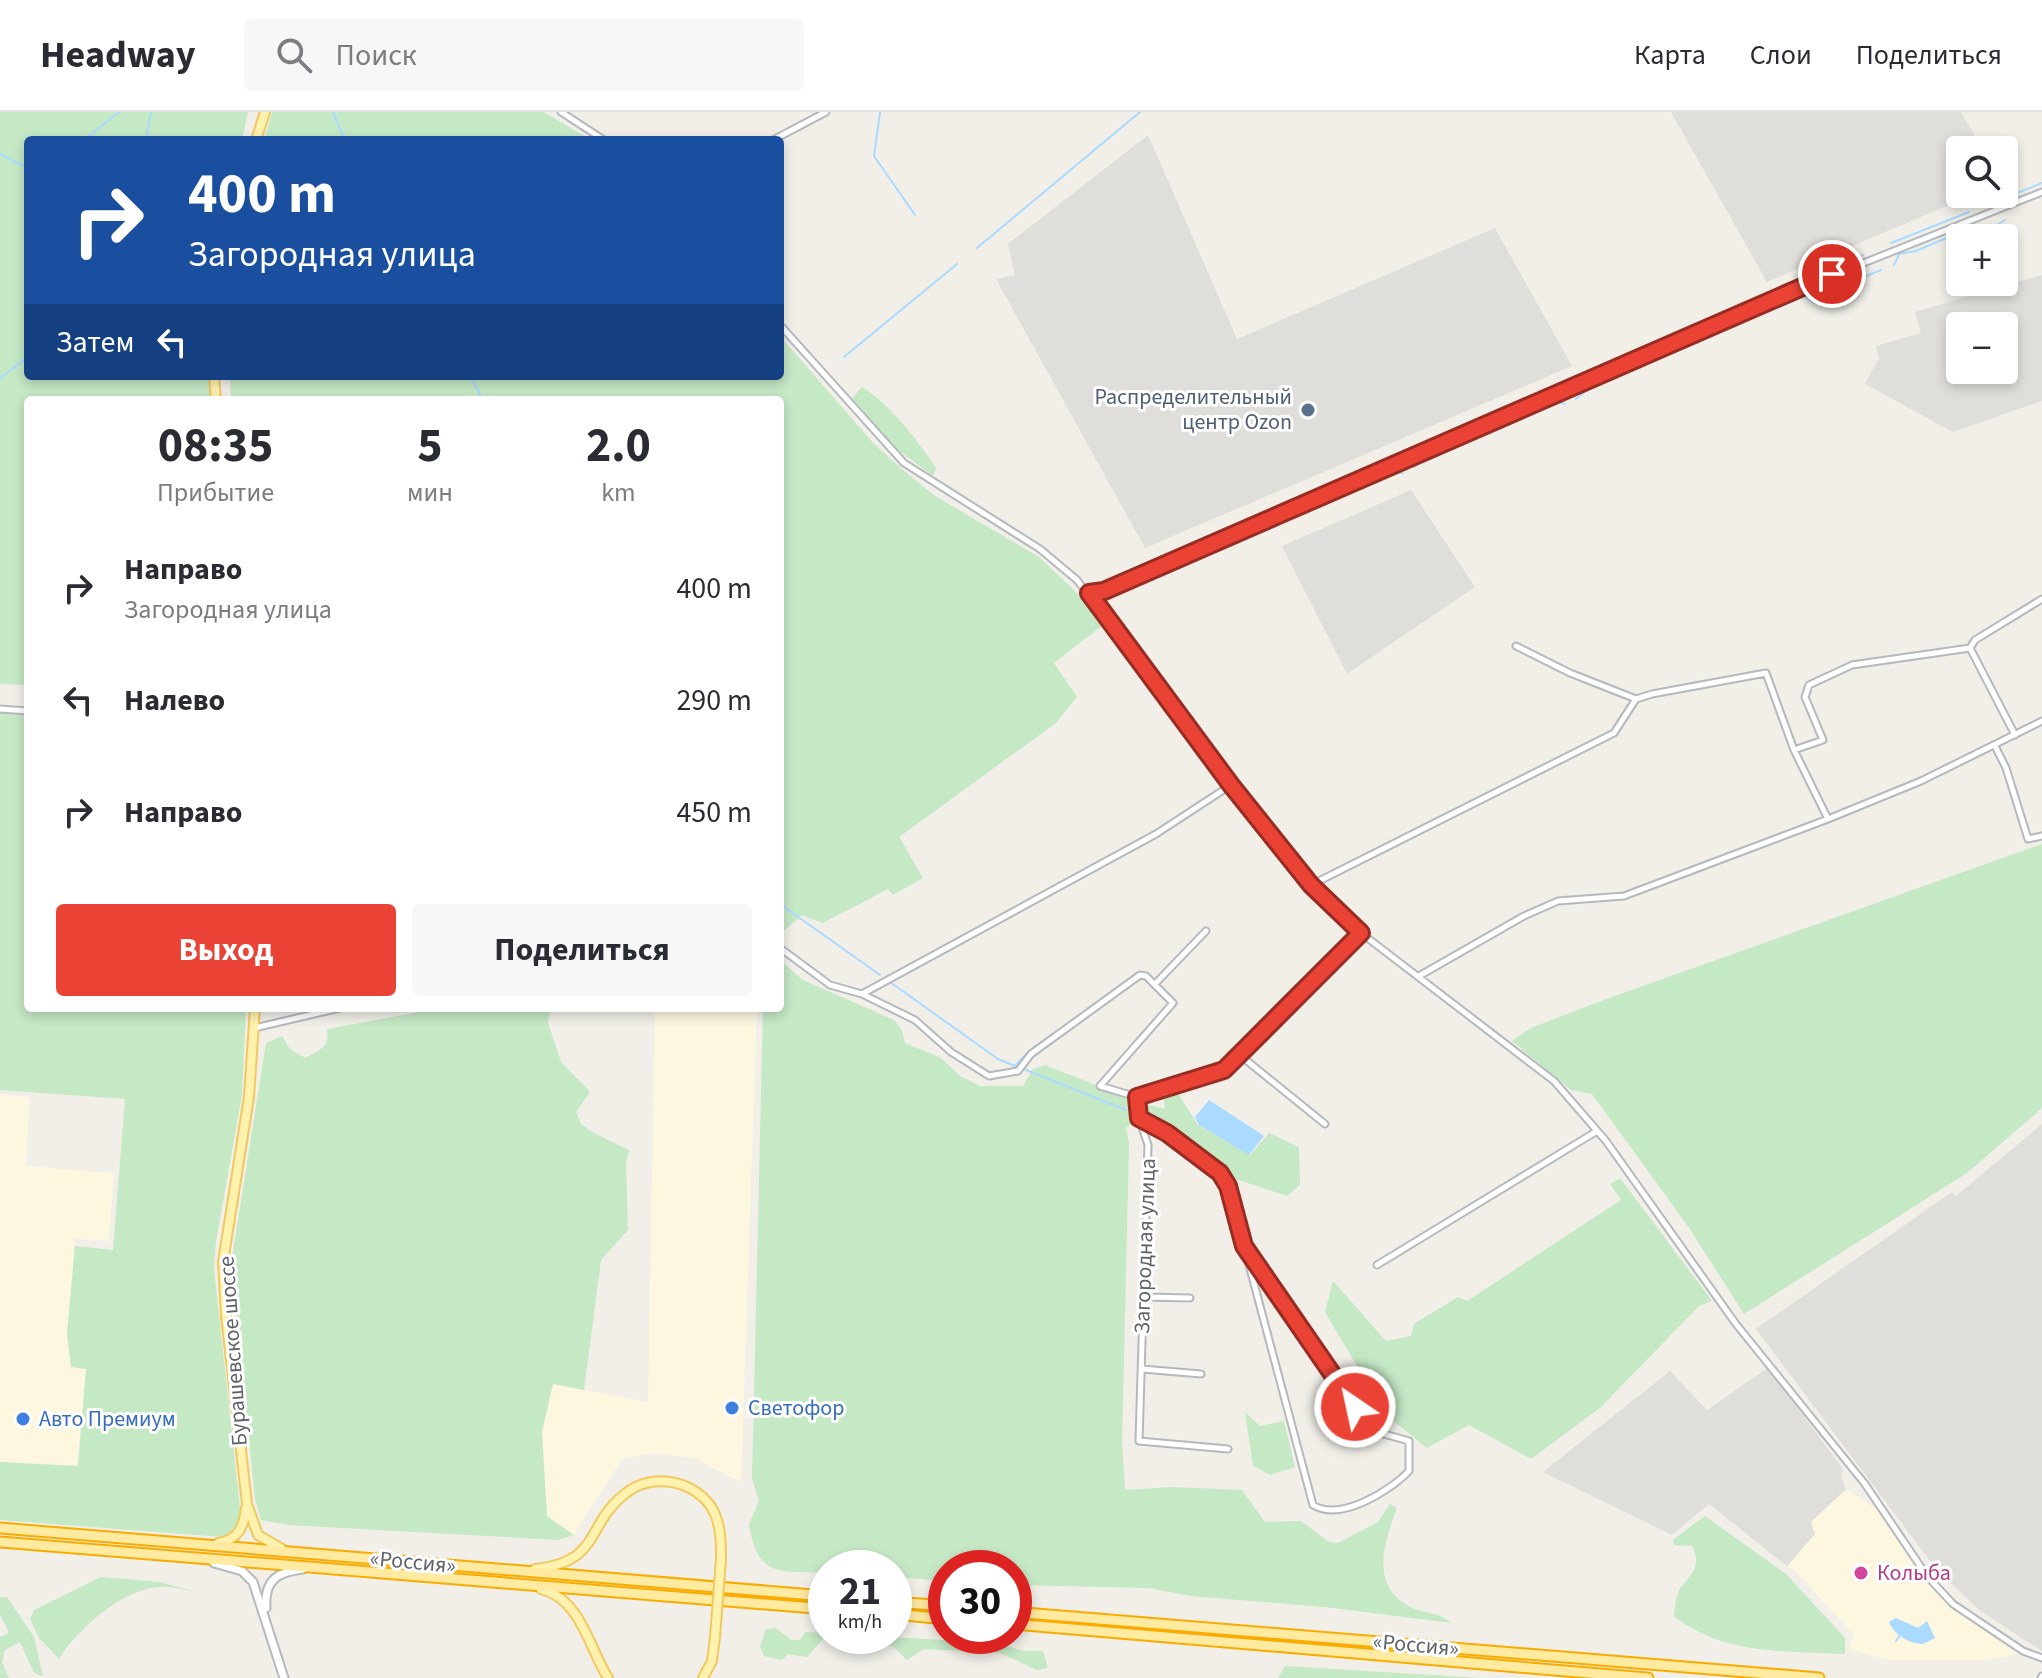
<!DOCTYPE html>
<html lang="ru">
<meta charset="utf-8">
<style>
:root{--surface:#fff;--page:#f7f7f7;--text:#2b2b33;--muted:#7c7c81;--line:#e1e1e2;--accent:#ea4335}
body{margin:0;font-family:"Source Sans 3",sans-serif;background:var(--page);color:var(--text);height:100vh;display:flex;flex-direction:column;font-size:30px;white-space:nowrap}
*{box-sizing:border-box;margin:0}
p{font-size:26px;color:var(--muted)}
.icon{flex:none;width:44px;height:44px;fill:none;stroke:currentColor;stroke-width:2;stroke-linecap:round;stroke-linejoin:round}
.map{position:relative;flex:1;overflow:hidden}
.drawer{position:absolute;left:24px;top:284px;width:760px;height:616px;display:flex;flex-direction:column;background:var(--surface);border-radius:8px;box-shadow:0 4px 12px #0003}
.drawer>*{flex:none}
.hud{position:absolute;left:24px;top:24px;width:760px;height:244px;border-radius:8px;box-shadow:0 4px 12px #0003;background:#1a4fa0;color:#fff;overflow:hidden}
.buttons{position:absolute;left:1946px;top:24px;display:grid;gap:16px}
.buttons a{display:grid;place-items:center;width:72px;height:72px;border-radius:8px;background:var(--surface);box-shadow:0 4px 12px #0003;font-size:40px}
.speed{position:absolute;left:808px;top:1438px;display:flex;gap:16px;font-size:40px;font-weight:700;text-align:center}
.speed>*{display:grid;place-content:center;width:104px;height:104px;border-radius:50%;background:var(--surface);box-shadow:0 4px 12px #0003;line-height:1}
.speed small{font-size:20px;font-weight:400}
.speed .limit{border:12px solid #d22;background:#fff;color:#111}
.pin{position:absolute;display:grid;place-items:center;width:68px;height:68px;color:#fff;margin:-34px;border:4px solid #fff;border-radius:50%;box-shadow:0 2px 8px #0007}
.me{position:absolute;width:88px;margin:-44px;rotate:326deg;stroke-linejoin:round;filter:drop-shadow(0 0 6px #0008)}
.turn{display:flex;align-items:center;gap:28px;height:168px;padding:0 32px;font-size:36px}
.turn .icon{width:104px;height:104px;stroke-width:2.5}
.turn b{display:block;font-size:56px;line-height:68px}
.then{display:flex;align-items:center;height:76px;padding:0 32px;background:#0003;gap:16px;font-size:30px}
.eta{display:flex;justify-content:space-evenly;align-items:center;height:136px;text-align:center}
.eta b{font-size:48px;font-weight:700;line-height:56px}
.primary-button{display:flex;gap:16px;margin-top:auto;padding:16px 32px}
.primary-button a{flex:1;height:92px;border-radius:8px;background:var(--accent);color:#fff;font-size:32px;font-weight:700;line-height:92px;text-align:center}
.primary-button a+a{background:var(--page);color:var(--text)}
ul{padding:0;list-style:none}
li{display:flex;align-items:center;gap:24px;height:112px;padding:0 32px}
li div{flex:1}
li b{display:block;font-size:30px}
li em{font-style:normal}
header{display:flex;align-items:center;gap:48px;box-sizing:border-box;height:112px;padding:0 40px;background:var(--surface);border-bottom:2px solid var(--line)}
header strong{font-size:38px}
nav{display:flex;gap:44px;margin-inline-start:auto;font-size:28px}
.search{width:560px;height:72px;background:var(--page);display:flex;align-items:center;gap:20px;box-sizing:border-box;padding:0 28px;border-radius:8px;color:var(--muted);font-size:30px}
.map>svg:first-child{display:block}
.commercial{fill:#fef7e0}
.industrial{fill:#e0deda;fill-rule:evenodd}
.green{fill:#c5e8c5}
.water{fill:#aadaff}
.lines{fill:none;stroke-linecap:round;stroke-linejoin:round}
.stream{stroke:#aadaff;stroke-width:2}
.minor-casing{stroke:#b5b8bc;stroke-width:9}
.secondary-casing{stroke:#b6babf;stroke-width:11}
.primary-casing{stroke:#f2c960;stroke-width:12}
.trunk-casing{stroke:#f9ab00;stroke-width:13}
.minor{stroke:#fff;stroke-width:5}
.secondary{stroke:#fff;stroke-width:7}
.primary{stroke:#fff2af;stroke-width:8}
.trunk{stroke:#feeaa1;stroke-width:9}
.primary-bridge-casing{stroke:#f2c960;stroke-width:12;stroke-linecap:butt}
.primary-bridge{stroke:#fff2af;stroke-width:8}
.route-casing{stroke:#982c22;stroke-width:20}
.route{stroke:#ea4335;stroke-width:14}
.service-dot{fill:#5c6f8a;stroke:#fff;stroke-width:3}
.shop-dot{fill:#3f7fe0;stroke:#fff;stroke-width:3}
.hotel-dot{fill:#d1479c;stroke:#fff;stroke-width:3}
.labels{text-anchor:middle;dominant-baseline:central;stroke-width:6;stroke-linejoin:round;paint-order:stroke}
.service-label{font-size:22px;fill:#4e5e75;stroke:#fff;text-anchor:end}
.street-label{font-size:22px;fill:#5f6368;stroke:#fff}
.shop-label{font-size:22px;fill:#366cbe;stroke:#fff;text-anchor:start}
.hotel-label{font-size:22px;fill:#b23c85;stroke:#fff;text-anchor:start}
</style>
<header>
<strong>Headway</strong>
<div class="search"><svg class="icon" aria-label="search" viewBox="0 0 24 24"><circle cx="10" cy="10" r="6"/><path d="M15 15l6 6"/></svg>Поиск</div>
<nav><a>Карта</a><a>Слои</a><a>Поделиться</a></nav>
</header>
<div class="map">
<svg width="2042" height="1566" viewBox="0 0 2042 1566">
<rect width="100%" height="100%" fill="#f1efe8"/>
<path class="commercial" d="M655,897H757L741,1370L694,1346L654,1341L622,1347L574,1423L547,1404L542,1320L553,1272L648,1290Z
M0,982L30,985L26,1054L114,1061L109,1129L75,1127L67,1222L71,1255L86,1256L77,1354L0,1350Z
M1846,1377L1882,1401L1931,1468L1954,1489L2029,1540L1988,1548H1889L1849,1537L1854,1523L1795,1458L1787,1454L1815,1422L1810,1411Z"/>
<path class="industrial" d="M1671,0H1961L1983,38H1960V82H1975L1767,170Z
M1148,23L1237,227L1495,116L1572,254L1145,436L996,167L1015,163L1008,132Z
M2042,163V289L1953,320L1865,272L1879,246L1876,234L1921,221L1915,200ZM2004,214V258H1960V214Z
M1411,378L1475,475L1347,562L1282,434Z
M2042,1012V1539L1979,1498L1936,1457L1756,1217L1952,1080L1956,1084Z
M1768,1256L1843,1357L1841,1364L1846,1377L1811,1410L1815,1422L1787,1454L1709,1392L1672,1423L1543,1360L1670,1259L1707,1298Z"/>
<path class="green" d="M0,0H248L242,28H28V264H209L210,288H28V573L0,572Z
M272,0H544L591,28H264Z
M780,224L875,333L903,358L935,384L1039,445L1100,503L1103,513L1054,551L1077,585L1056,611L899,725L923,766L893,783L888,777L823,811L802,803L780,822V288H231L230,264H780Z
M862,275C888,290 920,331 936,356L933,364L894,335L852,286Z
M0,601L28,604V896H246L242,983L216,1129L214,1156L241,1405L236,1419L223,1425L0,1408V1350L78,1354L86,1257L71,1255L67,1222L75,1134L113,1138L125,987L0,978Z
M2042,732V996L1967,1061L1744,1202L1690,1117L1592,982L1571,978L1512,929L1531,916L1609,886Z
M780,848L803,868L894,908L902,918L905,931L941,946L960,964L980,974H1023L1033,957L1045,953L1131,987V1012L1126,1016L1129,1032L1122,1332L1125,1378L1171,1375L1242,1378L1265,1410L1301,1409L1329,1430L1338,1431L1378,1410L1390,1392L1397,1396C1384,1430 1369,1475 1411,1495C1425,1502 1440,1500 1451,1511L1325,1495L1191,1484L1148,1476L1014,1473V1456H946V1469L894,1465V1456H826V1461C780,1459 757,1466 749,1412L759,1389L752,1367L763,896H780Z
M441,896H551L548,911L561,950L590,980L576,1000L581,1012L592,1020L629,1038L626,1051L628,1118L601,1148L584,1278L553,1272L542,1320L547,1404L574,1423L558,1428L289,1413L261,1408L255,1387L231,1152L266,931L282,924L290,937L305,946C320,938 330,935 327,917Z
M1176,978L1198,1013L1250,1043L1269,1021L1299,1035L1300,1073L1287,1084L1229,1065L1210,1044L1142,1003L1145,992L1165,997L1163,983Z
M1620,1066L1712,1189L1699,1194L1601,1295L1531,1347L1469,1313L1427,1336L1386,1303L1325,1200L1333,1169L1386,1229L1411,1224L1414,1212L1458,1185L1467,1189L1621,1088L1610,1072Z
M1245,1300L1260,1314L1284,1309L1295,1355L1270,1363L1253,1354Z
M1705,1404L1786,1462L1845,1526V1542C1786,1539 1722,1543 1674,1504C1675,1495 1676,1483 1680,1477C1691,1461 1703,1455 1692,1434L1674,1433L1673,1428Z
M101,1465L160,1470L192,1479C182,1478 171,1474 160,1475C124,1476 76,1518 59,1547L39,1526L30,1507L34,1498Z
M0,1485H7L34,1525L43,1564L34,1561L20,1530L5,1538L2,1550L9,1566H0V1525L9,1521L0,1502Z
M776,1516L791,1528H800L805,1520L995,1531L1024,1539H1043L1048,1556L1037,1558L1000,1541L924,1537L907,1548L893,1534L843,1532L823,1527L807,1545L788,1542L782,1548L764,1544L760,1535L766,1517Z
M1285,1554L1464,1565L1483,1566H1278Z"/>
<path class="water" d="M1209,988L1264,1024L1249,1043L1199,1013L1195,1005Z
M1896,1506L1918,1516L1927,1509L1935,1526L1923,1532C1910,1532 1894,1523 1889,1510Z"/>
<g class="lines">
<path class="stream" d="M333,0L345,28
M880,0L874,44L915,103
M84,28L119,0
M146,28L151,0
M0,42L28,56
M1988,93L2042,71
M1891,131L1969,100
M977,136L1140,0
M1894,153L1899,142L1916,139L1974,114L1986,119L2005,108
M1803,169L1863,143
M1838,182L1844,173L1881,158
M1756,188L1784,177
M1767,200L1805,184L1814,191
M1693,215L1737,197
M1699,229L1757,204
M1666,243L1691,232
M844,245L957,152
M1617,248L1675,223
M470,264L483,288
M0,266L28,245
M1569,269L1599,256
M1576,287L1588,277L1648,251
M1415,355L1418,351L1559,290L1565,292
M1335,386L1394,360L1403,361
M1174,455L1277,414L1281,409L1328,389
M1120,480L1153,463
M780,792L880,863
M890,870L998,947L1015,954L1030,938L1072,909
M1026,958L1126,998
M1896,1529L1900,1523"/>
<g class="minor-casing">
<path id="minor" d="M561,0L604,28
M773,28L826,0
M780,213L904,351L1040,437L1077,468L1231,673L1311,773L1361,821L1554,969L1606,1029L1736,1212L1865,1372L1927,1464L1953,1492L2023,1539L2042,1546
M1090,481L1104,479L1758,193L2042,80
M1516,534L1570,561L1636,587
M1970,536L2015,623
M0,597L28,599
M1995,634L2006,656L2028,727L2042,724
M1794,638L1823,628L1805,585L1809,573L1852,553L1970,536L1975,528L2042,487
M1311,773L1614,621L1636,587L1652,582L1766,561L1794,638L1828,707L1921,669L2042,609
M780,836L830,873L862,882L1156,722L1231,673
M1419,864L1524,804L1558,789L1624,784L1828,707
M1155,872L1206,819
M862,882L915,908L951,940L989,964L1018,959L1031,942L1140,863L1146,864L1173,891L1100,974L1137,985
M254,916L340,896
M1241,944L1325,1012
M1139,1006L1167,1021L1220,1061L1228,1074L1244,1134L1370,1318L1409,1329V1359C1390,1379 1340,1410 1313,1393L1244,1134
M1377,1153L1597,1019
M1144,1185L1190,1186
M1142,1257L1201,1262
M1228,1337L1139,1329L1148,1033L1139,1006L1137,985L1224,958L1361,821
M2041,1566L2042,1564"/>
</g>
<g class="secondary-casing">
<path id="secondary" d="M214,1451L242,1459L253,1470L284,1566
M266,1496C264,1468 277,1460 303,1457"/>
</g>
<g class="primary-casing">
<path id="primary" d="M256,28L265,0
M214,264L216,288
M255,896L249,985L223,1150L226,1204L247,1392L258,1423L282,1437
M218,1431C238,1428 244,1415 246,1396
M535,1457C602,1450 585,1412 626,1381C652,1360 696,1368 713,1398C721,1413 721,1430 721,1447
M541,1477C581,1487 589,1536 608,1566
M703,1566L712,1549L715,1525"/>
</g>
<g class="trunk-casing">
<path id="trunk" d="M0,1416L826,1484
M0,1430L826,1497
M894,1490L946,1494
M1014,1500L1819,1566
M894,1502L946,1507
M1014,1512L1648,1566"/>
</g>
<use href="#minor" class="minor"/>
<use href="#secondary" class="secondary"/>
<use href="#primary" class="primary"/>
<use href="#trunk" class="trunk"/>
<g class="primary-bridge-casing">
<path id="primary-bridge" d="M715,1525L721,1447"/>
</g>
<use href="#primary-bridge" class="primary-bridge"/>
</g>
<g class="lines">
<g class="route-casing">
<path id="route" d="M1355,1295L1244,1134L1228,1074L1220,1061L1167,1021L1139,1006L1137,985L1224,958L1361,821L1311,773L1231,673L1089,481L1104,479L1832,162"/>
</g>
<use href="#route" class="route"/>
</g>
<circle class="service-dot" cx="1308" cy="298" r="8"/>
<g class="shop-dot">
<circle cx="732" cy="1296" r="8"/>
<circle cx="23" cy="1307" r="8"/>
</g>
<circle class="hotel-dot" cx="1861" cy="1461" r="8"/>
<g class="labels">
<g class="service-label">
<text x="1292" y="285">Распределительный<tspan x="1292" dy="25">центр Ozon</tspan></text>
</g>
<g class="street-label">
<text transform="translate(1145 1134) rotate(-88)">Загородная улица</text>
<text transform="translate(233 1239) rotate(-94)">Бурашевское шоссе</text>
<text transform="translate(413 1450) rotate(5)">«Россия»</text>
<text transform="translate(1416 1533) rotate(5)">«Россия»</text>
</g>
<g class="shop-label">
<text x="748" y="1296">Светофор</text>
<text x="39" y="1307">Авто Премиум</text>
</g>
<g class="hotel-label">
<text x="1877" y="1461">Колыба</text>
</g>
</g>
</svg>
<div class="buttons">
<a><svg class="icon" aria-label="search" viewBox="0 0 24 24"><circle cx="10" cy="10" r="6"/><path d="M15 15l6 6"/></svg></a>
<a>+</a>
<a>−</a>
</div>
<div class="speed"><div>21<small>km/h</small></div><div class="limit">30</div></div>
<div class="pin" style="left:1832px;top:162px;background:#d93025"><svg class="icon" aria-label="arrive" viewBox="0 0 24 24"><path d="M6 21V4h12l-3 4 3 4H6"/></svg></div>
<svg class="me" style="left:1355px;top:1295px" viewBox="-20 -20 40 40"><circle r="17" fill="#ea4335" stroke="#fff" stroke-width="3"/><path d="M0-11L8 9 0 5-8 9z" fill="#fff"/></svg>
<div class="hud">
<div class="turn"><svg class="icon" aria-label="right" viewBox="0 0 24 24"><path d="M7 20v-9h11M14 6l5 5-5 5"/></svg><div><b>400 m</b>Загородная улица</div></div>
<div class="then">Затем<svg class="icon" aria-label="left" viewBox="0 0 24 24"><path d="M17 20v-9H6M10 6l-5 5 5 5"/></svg></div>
</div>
<section class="drawer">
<div class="eta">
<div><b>08:35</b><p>Прибытие</p></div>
<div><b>5</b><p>мин</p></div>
<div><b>2.0</b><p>km</p></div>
</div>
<ul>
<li><svg class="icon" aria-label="right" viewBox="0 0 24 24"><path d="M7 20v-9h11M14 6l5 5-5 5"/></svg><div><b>Направо</b><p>Загородная улица</p></div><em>400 m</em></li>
<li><svg class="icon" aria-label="left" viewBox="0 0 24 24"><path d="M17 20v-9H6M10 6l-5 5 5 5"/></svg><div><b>Налево</b></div><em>290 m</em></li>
<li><svg class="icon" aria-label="right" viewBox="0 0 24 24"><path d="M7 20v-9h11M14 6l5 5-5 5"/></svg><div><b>Направо</b></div><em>450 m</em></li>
</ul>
<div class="primary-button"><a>Выход</a><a>Поделиться</a></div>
</section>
</div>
